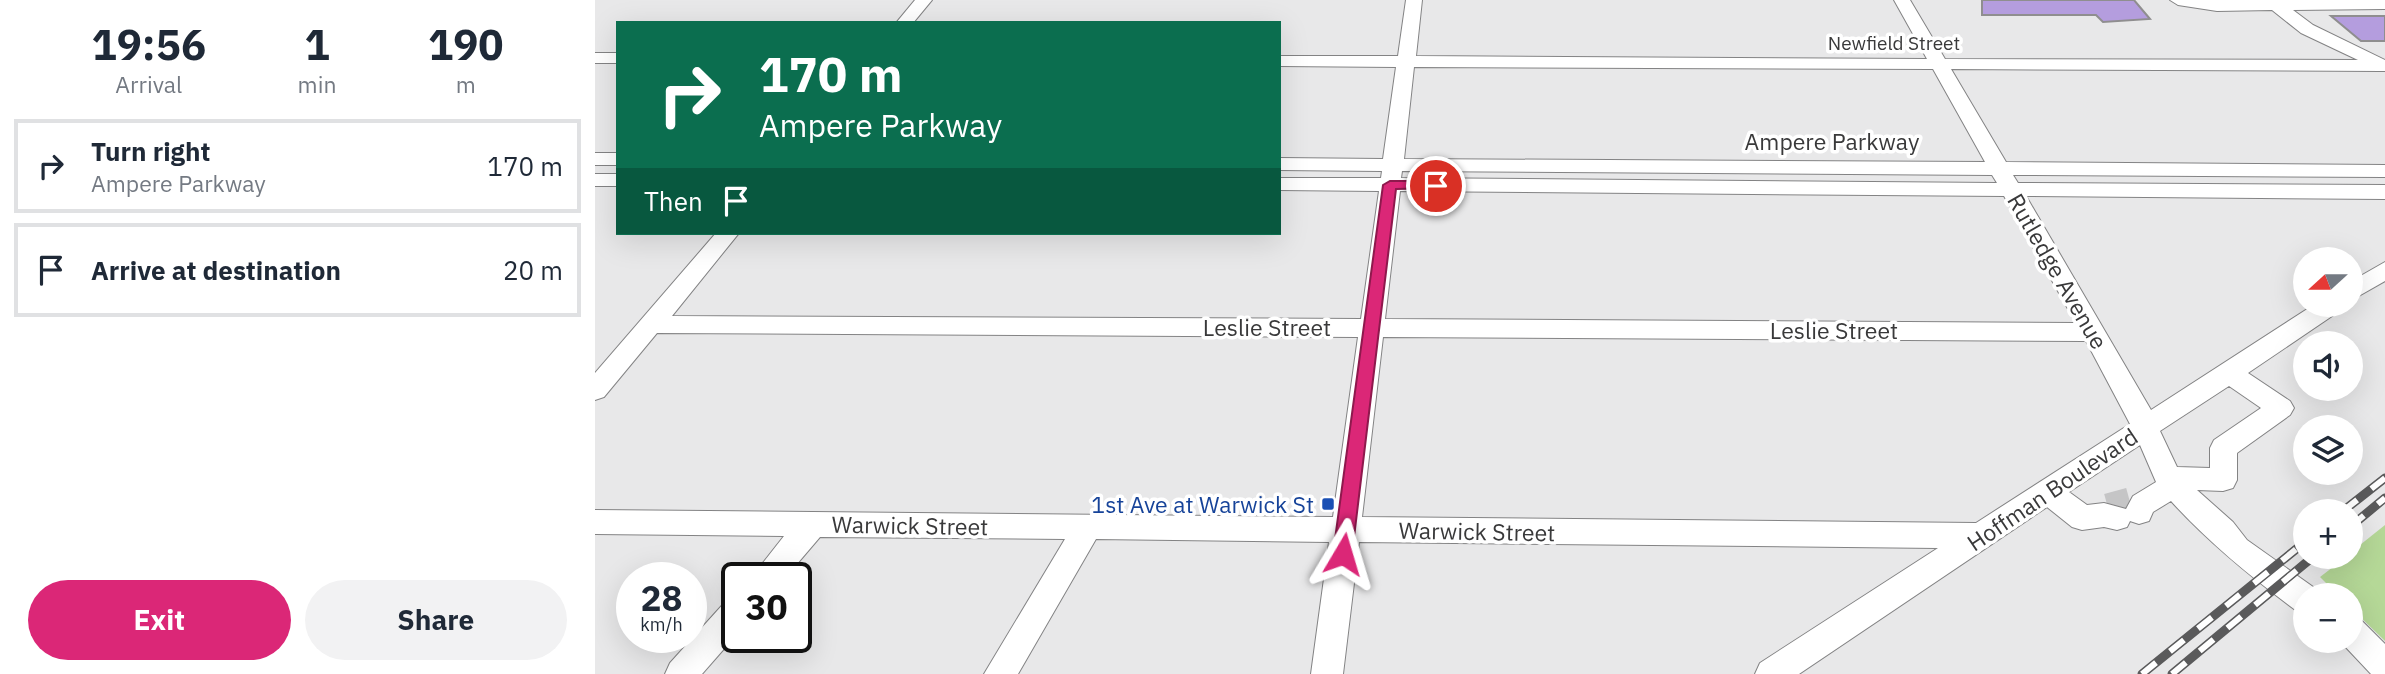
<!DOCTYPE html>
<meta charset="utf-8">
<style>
:root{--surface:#fff;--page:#f2f2f3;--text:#1f2937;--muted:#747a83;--line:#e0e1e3;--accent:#db2777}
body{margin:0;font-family:"IBM Plex Sans",sans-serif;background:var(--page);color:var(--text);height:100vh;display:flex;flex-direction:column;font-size:26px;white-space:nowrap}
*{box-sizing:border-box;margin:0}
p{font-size:23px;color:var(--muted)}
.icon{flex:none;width:38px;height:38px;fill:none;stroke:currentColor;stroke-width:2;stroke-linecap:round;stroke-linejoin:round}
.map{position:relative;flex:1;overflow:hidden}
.panel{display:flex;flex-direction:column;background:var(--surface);width:595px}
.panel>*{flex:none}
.top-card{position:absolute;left:21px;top:21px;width:665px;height:214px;border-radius:0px;box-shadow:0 7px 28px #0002;background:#0b6e4f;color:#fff;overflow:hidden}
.needle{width:46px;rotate:249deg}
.tools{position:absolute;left:1698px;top:247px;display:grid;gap:14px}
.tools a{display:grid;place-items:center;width:70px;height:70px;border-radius:50%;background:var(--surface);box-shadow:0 7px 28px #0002;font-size:35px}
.speed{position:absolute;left:21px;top:562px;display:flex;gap:14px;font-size:35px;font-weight:700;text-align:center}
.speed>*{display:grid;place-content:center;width:91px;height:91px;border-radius:50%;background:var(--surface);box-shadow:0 7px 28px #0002;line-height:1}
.speed small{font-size:18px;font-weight:400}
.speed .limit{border:4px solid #111;border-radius:10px;background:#fff;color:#111}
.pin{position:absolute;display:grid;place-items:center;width:60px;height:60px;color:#fff;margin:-30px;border:4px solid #fff;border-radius:50%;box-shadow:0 2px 7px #0007}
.me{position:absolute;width:77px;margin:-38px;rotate:7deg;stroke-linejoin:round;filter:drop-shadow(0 0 5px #0008)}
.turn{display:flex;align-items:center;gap:24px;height:147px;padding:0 28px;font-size:32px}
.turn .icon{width:91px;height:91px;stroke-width:2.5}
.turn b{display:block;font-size:49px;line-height:60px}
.then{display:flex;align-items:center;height:66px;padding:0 28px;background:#0003;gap:14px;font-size:26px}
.eta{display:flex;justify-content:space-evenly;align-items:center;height:119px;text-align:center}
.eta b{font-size:42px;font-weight:700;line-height:49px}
.cta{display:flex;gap:14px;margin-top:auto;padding:14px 28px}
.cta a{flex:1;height:80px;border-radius:42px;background:var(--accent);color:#fff;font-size:28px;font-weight:700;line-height:80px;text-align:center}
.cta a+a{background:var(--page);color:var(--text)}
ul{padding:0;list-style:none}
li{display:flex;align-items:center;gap:21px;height:94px;margin:0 14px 10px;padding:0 14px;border:4px solid var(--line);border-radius:0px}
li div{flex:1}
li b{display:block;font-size:26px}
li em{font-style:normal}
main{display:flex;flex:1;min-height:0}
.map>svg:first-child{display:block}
.green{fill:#b5d897}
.building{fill:#b49dde;stroke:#8f8e8f;stroke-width:2}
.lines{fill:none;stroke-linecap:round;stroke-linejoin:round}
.minor-tunnel{stroke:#c5c5c6;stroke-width:29;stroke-dasharray:29 15;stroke-linecap:butt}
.minor-casing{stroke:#838384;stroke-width:2}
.minor{fill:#fff;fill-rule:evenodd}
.rail-casing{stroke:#5a5a5b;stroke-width:9}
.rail{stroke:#fff;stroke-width:6;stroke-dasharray:18;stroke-linecap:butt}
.route{fill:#db2777;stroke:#8e194d;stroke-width:2}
.transit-dot{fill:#1a4fb4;stroke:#fff;stroke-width:2.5}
.labels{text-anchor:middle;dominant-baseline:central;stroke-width:7;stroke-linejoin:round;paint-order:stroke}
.far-street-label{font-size:19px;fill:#39393a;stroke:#fff}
.street-label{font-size:23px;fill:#39393a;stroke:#fff}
.transit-label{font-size:23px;fill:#164399;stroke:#fff;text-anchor:end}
</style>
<main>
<section class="panel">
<div class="eta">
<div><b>19:56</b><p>Arrival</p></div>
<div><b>1</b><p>min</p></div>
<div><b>190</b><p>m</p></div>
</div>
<ul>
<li><svg class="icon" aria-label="right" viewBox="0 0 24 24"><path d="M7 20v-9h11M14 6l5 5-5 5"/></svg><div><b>Turn right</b><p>Ampere Parkway</p></div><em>170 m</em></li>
<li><svg class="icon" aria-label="arrive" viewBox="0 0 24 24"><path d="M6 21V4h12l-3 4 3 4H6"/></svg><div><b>Arrive at destination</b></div><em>20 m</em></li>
</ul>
<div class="cta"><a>Exit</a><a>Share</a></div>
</section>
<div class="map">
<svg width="1790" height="674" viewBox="0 0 1790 674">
<rect width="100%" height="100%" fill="#e8e8e9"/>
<path class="green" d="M1790,525V641L1755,607V595H1743L1725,577L1751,557L1755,556V553Z"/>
<path class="building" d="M1387,0H1539L1555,19L1508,22L1501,15H1387Z
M1736,16H1790V41H1766Z"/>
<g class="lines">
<path class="minor-tunnel" d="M1513,508L1535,502"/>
<g class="minor-casing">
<path id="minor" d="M320,0H337L318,23H301Z
M811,0H827L821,56L1332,59L1299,0H1315L1350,59L1763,60L1706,33L1677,10L1622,11L1583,5L1575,0H1790V9L1698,10L1718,25L1790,60V71H1787L1356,69L1411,162L1790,165V177L1418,175L1423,183L1790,185V199L1431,196L1556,410L1720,304H1750L1746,310L1653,373L1695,401L1699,408L1695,415L1642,453V480L1638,488L1628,491L1602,490L1638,522L1652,540L1721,589L1724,595H1710V613L1699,609C1655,576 1613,542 1576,501L1558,512L1554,521L1544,524L1535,521L1532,527L1522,530L1509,527L1487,530L1477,527L1452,507L1204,674H1160L1165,663L1343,548L764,542L748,674H716L734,542L501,539L423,674H389L470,539L225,537L190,578H156L189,536L0,534V510L738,517L763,337L62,333L9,397L0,400V373L121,233H144L77,316L766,319L784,191L684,190V178H786L787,171L684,170V158L788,159L801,67L684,66V56H803ZM819,67L1338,69L1390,162L809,159ZM807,171L1397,175L1402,183L806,178ZM805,191L1409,196L1481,323L790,319ZM788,337L1491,341L1535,424L1381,523L767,517ZM1634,386L1666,408L1619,440L1615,448V468L1582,467L1565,431ZM1545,445L1561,482L1538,496L1531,509L1509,503L1492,505L1474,492Z
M0,53H23V63H0Z
M0,153H23V165H0Z
M0,174H23V186H0Z
M1790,262V281L1755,301V282Z
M142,597V634L107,674H70L75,663L131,601Z
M1755,616L1766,620L1790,644V674H1776L1744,640H1755Z"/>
</g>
<use href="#minor" class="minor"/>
<g class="rail-casing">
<path id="rail" d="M1748,511L1790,478
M1755,527L1790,498
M1547,674L1710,542
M1577,674L1719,556"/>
</g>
<use href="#rail" class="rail"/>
</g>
<path class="route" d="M841,181L846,183V188L801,189L757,554L754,560L748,562L741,560L738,554L788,185L795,181Z"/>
<rect class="transit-dot" x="726" y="497" width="14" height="14" rx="3.5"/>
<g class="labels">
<g class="far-street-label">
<text x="1299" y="43">Newfield Street</text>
</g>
<g class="street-label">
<text x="1237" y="141">Ampere Parkway</text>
<text transform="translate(1463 271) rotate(60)">Rutledge Avenue</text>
<text x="672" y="327">Leslie Street</text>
<text x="1239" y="330">Leslie Street</text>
<text transform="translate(1457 489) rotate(-34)">Hoffman Boulevard</text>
<text transform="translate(315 525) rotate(1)">Warwick Street</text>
<text transform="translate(882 531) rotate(1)">Warwick Street</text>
</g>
<g class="transit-label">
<text x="719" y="504">1st Ave at Warwick St</text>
</g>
</g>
</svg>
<div class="tools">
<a><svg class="needle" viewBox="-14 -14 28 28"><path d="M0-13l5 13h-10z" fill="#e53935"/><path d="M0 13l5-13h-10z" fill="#747a83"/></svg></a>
<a><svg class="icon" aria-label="sound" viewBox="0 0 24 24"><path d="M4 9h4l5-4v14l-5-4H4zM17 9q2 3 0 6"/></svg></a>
<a><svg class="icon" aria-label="layers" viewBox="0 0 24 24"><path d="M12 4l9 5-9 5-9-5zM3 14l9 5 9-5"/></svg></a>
<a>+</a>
<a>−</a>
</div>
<div class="speed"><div>28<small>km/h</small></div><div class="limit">30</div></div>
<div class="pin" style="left:841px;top:186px;background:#d93025"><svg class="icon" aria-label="arrive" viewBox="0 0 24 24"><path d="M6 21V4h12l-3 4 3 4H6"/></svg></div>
<svg class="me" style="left:748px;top:554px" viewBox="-20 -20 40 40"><path d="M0-17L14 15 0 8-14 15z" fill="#db2777" stroke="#fff" stroke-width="4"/></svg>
<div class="top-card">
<div class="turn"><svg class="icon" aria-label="right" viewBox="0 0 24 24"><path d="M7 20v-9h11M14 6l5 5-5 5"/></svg><div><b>170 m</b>Ampere Parkway</div></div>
<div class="then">Then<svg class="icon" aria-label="arrive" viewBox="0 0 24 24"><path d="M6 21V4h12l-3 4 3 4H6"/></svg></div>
</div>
</div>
</main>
